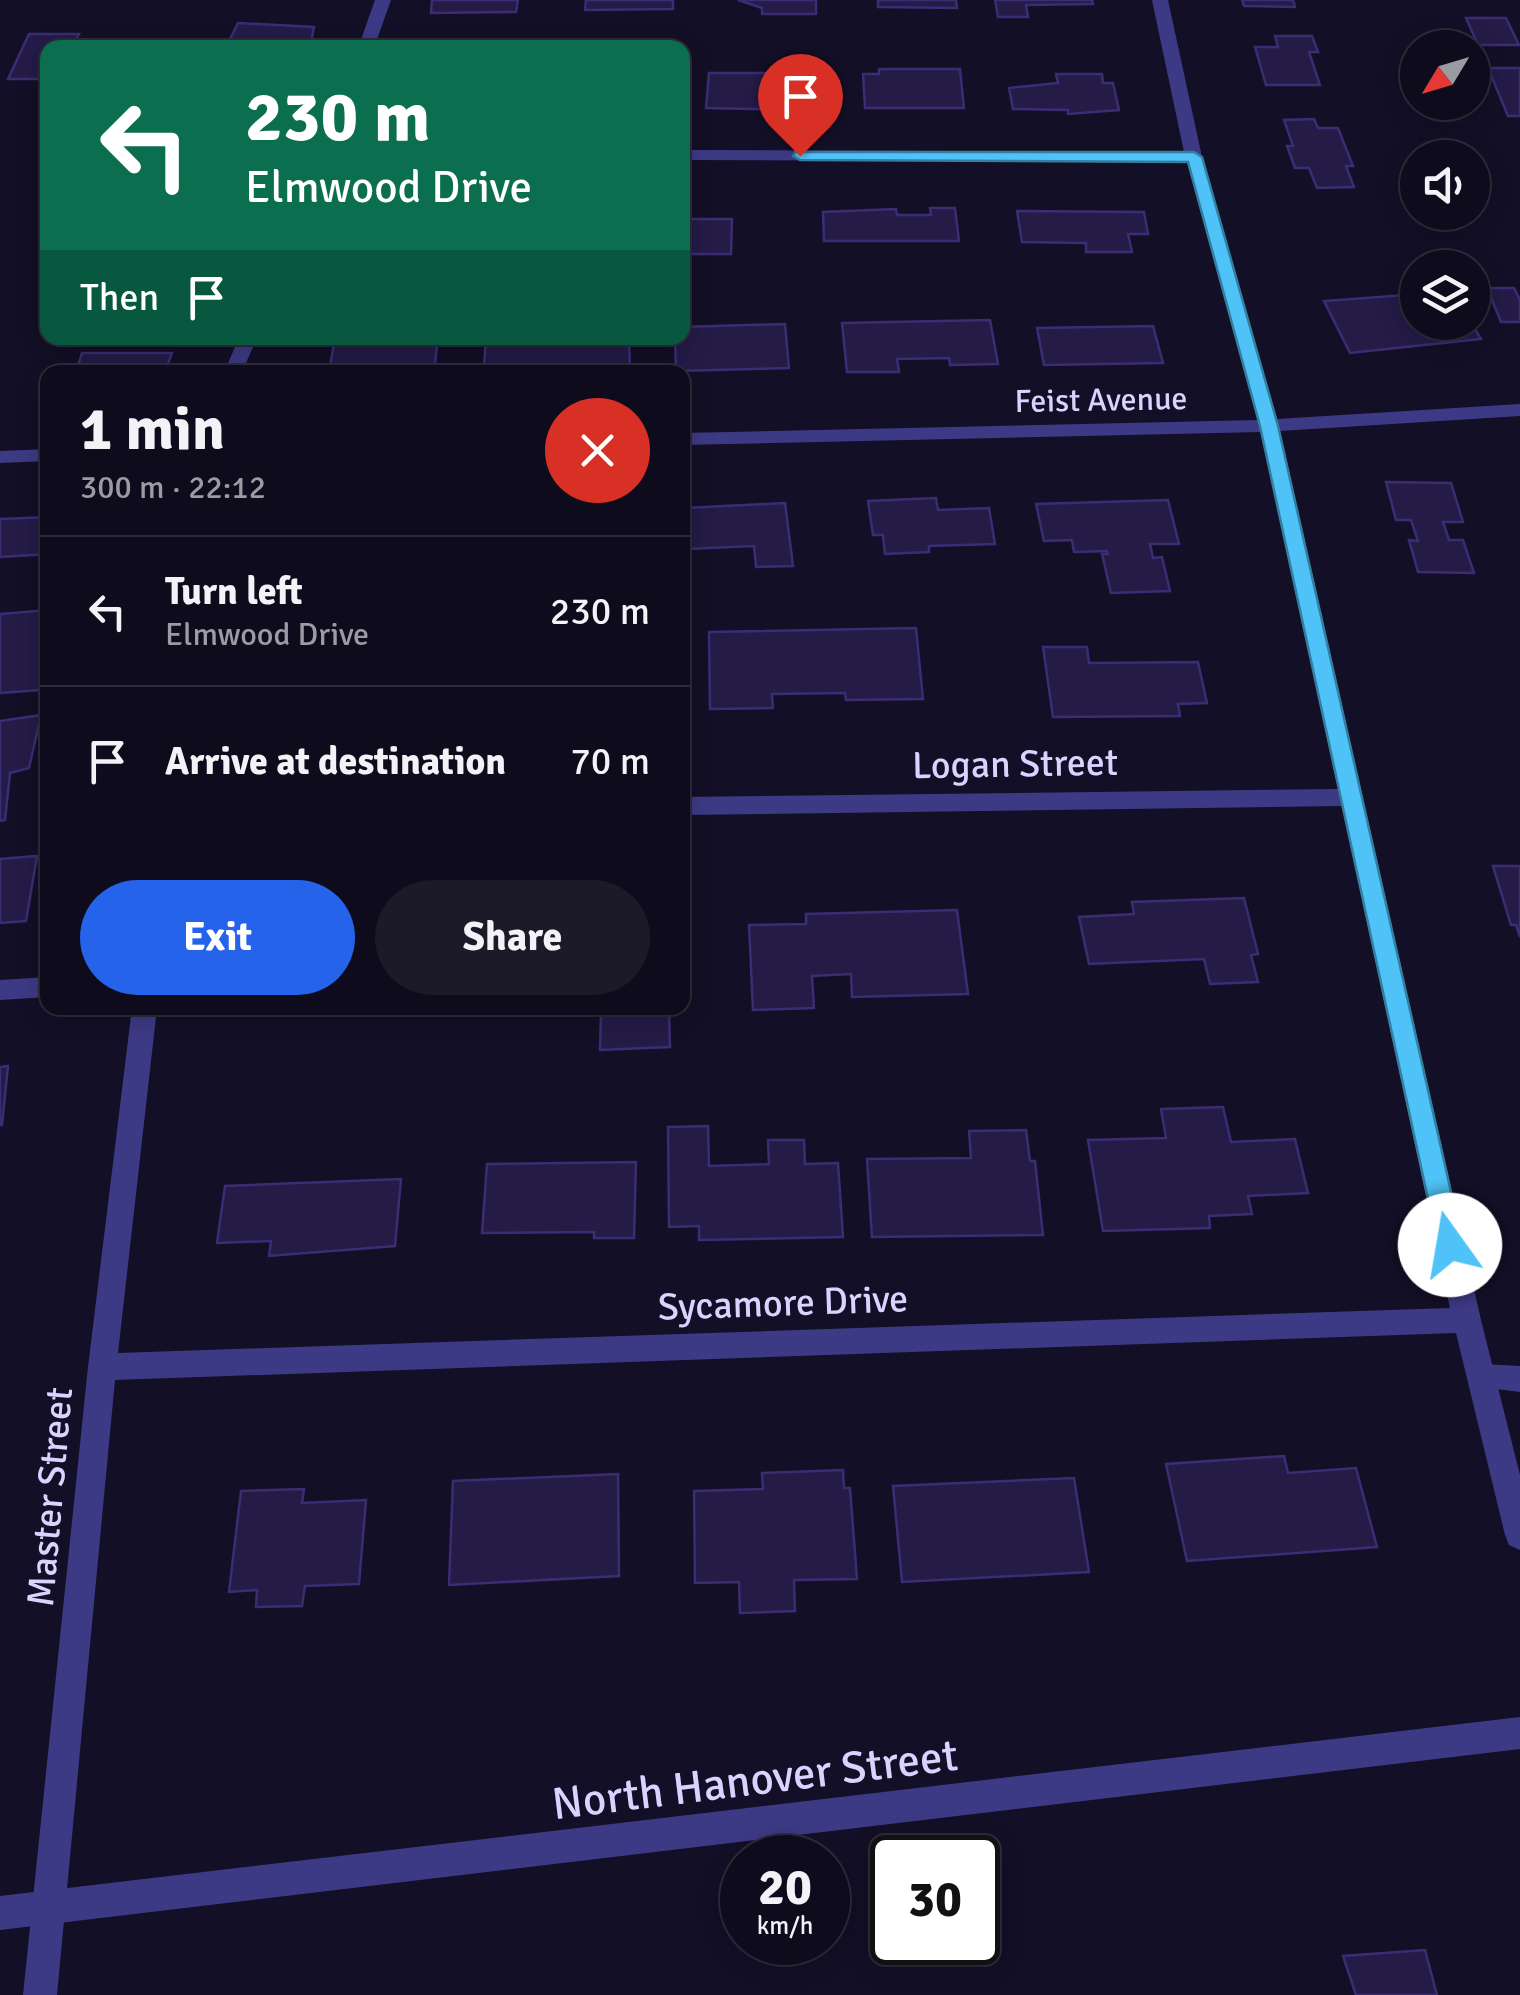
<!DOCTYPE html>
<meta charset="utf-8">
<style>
:root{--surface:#0e0b1c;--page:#1c1929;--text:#f1f3f6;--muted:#9b9ba3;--line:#2e2b3b;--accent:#2563eb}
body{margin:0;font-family:Signika,sans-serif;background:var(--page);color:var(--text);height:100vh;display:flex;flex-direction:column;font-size:38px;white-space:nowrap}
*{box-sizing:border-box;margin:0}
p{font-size:32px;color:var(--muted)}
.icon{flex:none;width:55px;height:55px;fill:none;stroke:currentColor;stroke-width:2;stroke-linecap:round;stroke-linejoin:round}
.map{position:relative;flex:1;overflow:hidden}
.panel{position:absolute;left:40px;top:365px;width:650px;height:650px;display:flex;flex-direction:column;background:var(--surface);border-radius:20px;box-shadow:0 5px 25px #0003,0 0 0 2px var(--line)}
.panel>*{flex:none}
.guide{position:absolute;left:40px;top:40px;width:650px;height:305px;border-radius:20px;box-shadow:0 5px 25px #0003,0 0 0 2px var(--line);background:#0b6e4f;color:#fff;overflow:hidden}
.needle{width:65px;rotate:232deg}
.fabs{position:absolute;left:1400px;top:30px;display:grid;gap:20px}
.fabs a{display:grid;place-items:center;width:90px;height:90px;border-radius:50%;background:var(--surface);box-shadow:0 5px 25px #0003,0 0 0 2px var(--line);font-size:50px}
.speed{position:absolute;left:720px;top:1835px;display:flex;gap:20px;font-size:50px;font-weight:700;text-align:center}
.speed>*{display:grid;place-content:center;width:130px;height:130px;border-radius:50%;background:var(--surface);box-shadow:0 5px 25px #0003,0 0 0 2px var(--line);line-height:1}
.speed small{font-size:25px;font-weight:400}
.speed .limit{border:5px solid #111;border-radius:15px;background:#fff;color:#111}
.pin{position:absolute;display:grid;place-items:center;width:85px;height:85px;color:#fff;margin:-102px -42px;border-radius:50% 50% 50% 0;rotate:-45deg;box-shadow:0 0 10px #0007}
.pin .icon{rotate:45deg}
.me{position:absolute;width:110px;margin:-55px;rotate:347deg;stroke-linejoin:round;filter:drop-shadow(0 0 8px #0008)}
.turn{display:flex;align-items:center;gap:35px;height:210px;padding:0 40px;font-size:45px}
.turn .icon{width:130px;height:130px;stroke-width:2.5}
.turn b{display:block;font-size:70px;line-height:85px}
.then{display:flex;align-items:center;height:95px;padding:0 40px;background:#0003;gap:20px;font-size:38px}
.round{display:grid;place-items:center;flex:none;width:105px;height:105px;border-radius:52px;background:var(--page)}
.head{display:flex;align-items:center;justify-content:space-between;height:170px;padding:0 40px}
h1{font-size:60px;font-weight:700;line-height:75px}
.primary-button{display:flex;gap:20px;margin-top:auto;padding:20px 40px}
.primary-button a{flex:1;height:115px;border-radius:60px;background:var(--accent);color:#fff;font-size:40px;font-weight:700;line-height:115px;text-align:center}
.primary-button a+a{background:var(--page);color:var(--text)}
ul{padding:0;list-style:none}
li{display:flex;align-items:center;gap:30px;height:150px;padding:0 40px;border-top:2px solid var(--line)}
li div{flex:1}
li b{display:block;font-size:38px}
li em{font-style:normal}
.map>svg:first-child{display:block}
.building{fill:#241b47;stroke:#3b2d73;stroke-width:2.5}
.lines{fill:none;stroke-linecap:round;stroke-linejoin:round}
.service{fill:#3d3a85;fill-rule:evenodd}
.minor{fill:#3d3a85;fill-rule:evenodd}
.tertiary{fill:#3d3a85;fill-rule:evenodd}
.route{fill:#4fc3f7;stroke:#337fa1;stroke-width:2.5}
.labels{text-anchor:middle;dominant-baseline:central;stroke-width:10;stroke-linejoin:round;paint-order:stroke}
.far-street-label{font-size:32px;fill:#d9d4ff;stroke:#130f26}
.street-label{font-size:38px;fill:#d9d4ff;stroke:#130f26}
.near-street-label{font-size:45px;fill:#d9d4ff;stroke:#130f26}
</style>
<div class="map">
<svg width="1520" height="1995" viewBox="0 0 1520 1995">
<rect width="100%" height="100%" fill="#130f26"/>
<path class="building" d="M432,0H518L516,12L431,13Z
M586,0H673V9L585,10Z
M738,0H816V14H762V8Z
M878,0H956L957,8L878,7Z
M995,0H1092L1093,4L1026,5L1028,17H998Z
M1242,0H1293L1295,7L1244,6Z
M1466,18H1506L1519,45H1478Z
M238,23L314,27L310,48L226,47Z
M29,34H79L72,48H48V79H8Z
M1275,36H1312L1318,52H1309L1320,85H1266L1255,47H1278Z
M1488,68H1520V116H1508Z
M879,69H960L964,108H865L863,74H879Z
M792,70H809V110L706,108L709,73H793Z
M1056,74H1102L1103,83H1113L1119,110L1068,114V110L1013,109L1009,88L1058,83Z
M1314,119L1318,128H1338L1353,166H1346L1354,187L1317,188L1309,168H1295L1287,146H1293L1284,120Z
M930,208H955L959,241H824L823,212L896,209L897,215H931Z
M1017,211L1144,212L1148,234H1128L1132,252H1086V243L1022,242Z
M682,219H732L731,254H682Z
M1487,288H1514L1520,300V322H1501Z
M1418,294V322H1471L1481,339L1350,353L1324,301Z
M990,320L998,364L950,365L949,358L897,359L899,372H847L842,323Z
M785,324L789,368L676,371L675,338H682V327Z
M1153,326L1163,363L1044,365L1037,328Z
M335,338H438L434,372H329Z
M486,338H629L630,372L484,366Z
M82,353H172L165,372H76Z
M1386,482L1451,483L1463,522H1443L1449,540H1463L1474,573L1418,572L1409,540L1418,541L1411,520H1396Z
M936,498L938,510L989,508L995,544L929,546V552L885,554L883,535H873L868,501Z
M1168,500L1179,544H1150L1153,558L1162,557L1170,591L1111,593L1102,554H1108L1107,551L1074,552L1072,540L1044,541L1036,504Z
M785,503L793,566L756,567L754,546L688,549L685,508Z
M48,517V554L0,557V519Z
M48,610V653L40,690L0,693V614Z
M916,628L923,699L846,700L845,693L772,694L773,708L710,709L709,632Z
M1043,647H1087L1089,663L1198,662L1207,703L1178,704L1180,716L1053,717Z
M41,715L29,768L10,773L5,820L0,821V721Z
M37,856L26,921L0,923V859Z
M1493,866H1520V937L1516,925H1511Z
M1244,898L1258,954L1251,955L1258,982L1210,984L1204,959L1089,964L1079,917L1134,914L1132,902Z
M957,910L968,994L852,997L851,974L812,976L814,1008L753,1010L749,925L806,924V914Z
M568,1008H669L670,1047L600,1050L601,1013L568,1014Z
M8,1066L2,1125H0V1067Z
M1223,1107L1231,1142L1295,1139L1308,1193L1248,1196L1252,1214L1209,1216L1210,1228L1103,1231L1088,1140L1166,1138L1161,1109Z
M708,1126L709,1166L769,1164L768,1140H804L805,1164L838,1163L843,1237L699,1240V1226L669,1227L668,1127Z
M1026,1130L1030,1161H1035L1043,1235L872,1237L867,1159L971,1158L969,1131Z
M636,1162L634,1238H594V1232L482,1233L487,1164Z
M401,1179L395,1246L269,1256L271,1241L217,1243L225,1186Z
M1284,1456L1288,1473L1356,1468L1377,1547L1187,1561L1166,1464Z
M843,1470L844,1488H850L857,1579L794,1580L795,1611L740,1613L739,1582L695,1583L694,1491L763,1489L762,1473Z
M618,1474L619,1576L449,1585L453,1481Z
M1074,1478L1089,1572L902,1582L893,1486Z
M304,1489L302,1503L366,1500L359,1584L305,1586L302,1606L256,1607L257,1590L229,1592L241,1491Z
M1425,1950L1437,1995H1356L1343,1956Z"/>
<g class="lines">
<path class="service" d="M1483,1364L1520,1366V1392L1473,1386L1469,1377L1473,1368Z"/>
<path class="minor" d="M375,0H391L374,48H358Z
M1152,0H1168L1202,157L1277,419L1520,404V416L1280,431L1481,1320L1520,1475V1550L1509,1545L1505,1535L1456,1333L115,1380L57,1995H23L88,1367L132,1008H157L118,1353L1450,1308L1342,806L682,815V797L1338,789L1261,432L682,445V433L1258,420L1187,162L682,160V150L1184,152Z
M239,338H257L242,372H224Z
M48,449V461L0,463V451Z
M48,977V997L0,1000V980Z"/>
<path class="tertiary" d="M1520,1717V1749L0,1930V1896Z"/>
</g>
<path class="route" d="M795,152H1194L1202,157L1278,426L1463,1245L1459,1253L1450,1256L1442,1253L1438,1245L1260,426L1188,162L800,160L793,156Z"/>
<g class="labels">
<g class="far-street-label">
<text transform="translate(1101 400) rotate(-1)">Feist Avenue</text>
</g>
<g class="street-label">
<text transform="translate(1015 764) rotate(-1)">Logan Street</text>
<text transform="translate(783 1303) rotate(-2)">Sycamore Drive</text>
<text transform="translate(50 1497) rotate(-85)">Master Street</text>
</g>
<g class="near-street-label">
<text transform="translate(755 1780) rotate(-7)">North Hanover Street</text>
</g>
</g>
</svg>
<div class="fabs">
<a><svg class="needle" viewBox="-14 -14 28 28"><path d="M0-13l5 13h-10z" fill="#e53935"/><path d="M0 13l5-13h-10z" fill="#9b9ba3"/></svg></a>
<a><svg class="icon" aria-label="sound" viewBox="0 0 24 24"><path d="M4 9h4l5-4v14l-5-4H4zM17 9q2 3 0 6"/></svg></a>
<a><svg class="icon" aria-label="layers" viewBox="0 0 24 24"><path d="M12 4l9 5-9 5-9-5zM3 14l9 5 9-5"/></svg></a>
</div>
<div class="speed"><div>20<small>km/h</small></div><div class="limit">30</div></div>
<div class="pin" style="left:800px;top:156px;background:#d93025"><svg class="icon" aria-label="arrive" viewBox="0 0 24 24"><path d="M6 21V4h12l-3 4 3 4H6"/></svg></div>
<svg class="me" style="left:1450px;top:1245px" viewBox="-20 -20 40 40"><circle r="19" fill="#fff"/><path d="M0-13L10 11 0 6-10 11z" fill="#4fc3f7"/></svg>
<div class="guide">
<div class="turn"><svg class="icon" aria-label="left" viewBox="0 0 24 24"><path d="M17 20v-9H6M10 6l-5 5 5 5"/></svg><div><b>230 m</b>Elmwood Drive</div></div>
<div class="then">Then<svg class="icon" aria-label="arrive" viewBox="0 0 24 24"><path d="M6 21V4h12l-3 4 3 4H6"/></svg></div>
</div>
<section class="panel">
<div class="head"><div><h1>1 min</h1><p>300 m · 22:12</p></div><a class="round" style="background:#d93025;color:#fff"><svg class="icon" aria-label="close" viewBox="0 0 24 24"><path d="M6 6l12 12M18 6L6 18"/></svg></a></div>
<ul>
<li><svg class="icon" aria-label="left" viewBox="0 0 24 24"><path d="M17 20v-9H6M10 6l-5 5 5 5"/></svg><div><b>Turn left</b><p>Elmwood Drive</p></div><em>230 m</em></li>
<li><svg class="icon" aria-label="arrive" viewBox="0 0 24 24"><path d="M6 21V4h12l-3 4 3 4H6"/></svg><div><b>Arrive at destination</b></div><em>70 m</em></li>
</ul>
<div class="primary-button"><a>Exit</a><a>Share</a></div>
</section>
</div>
